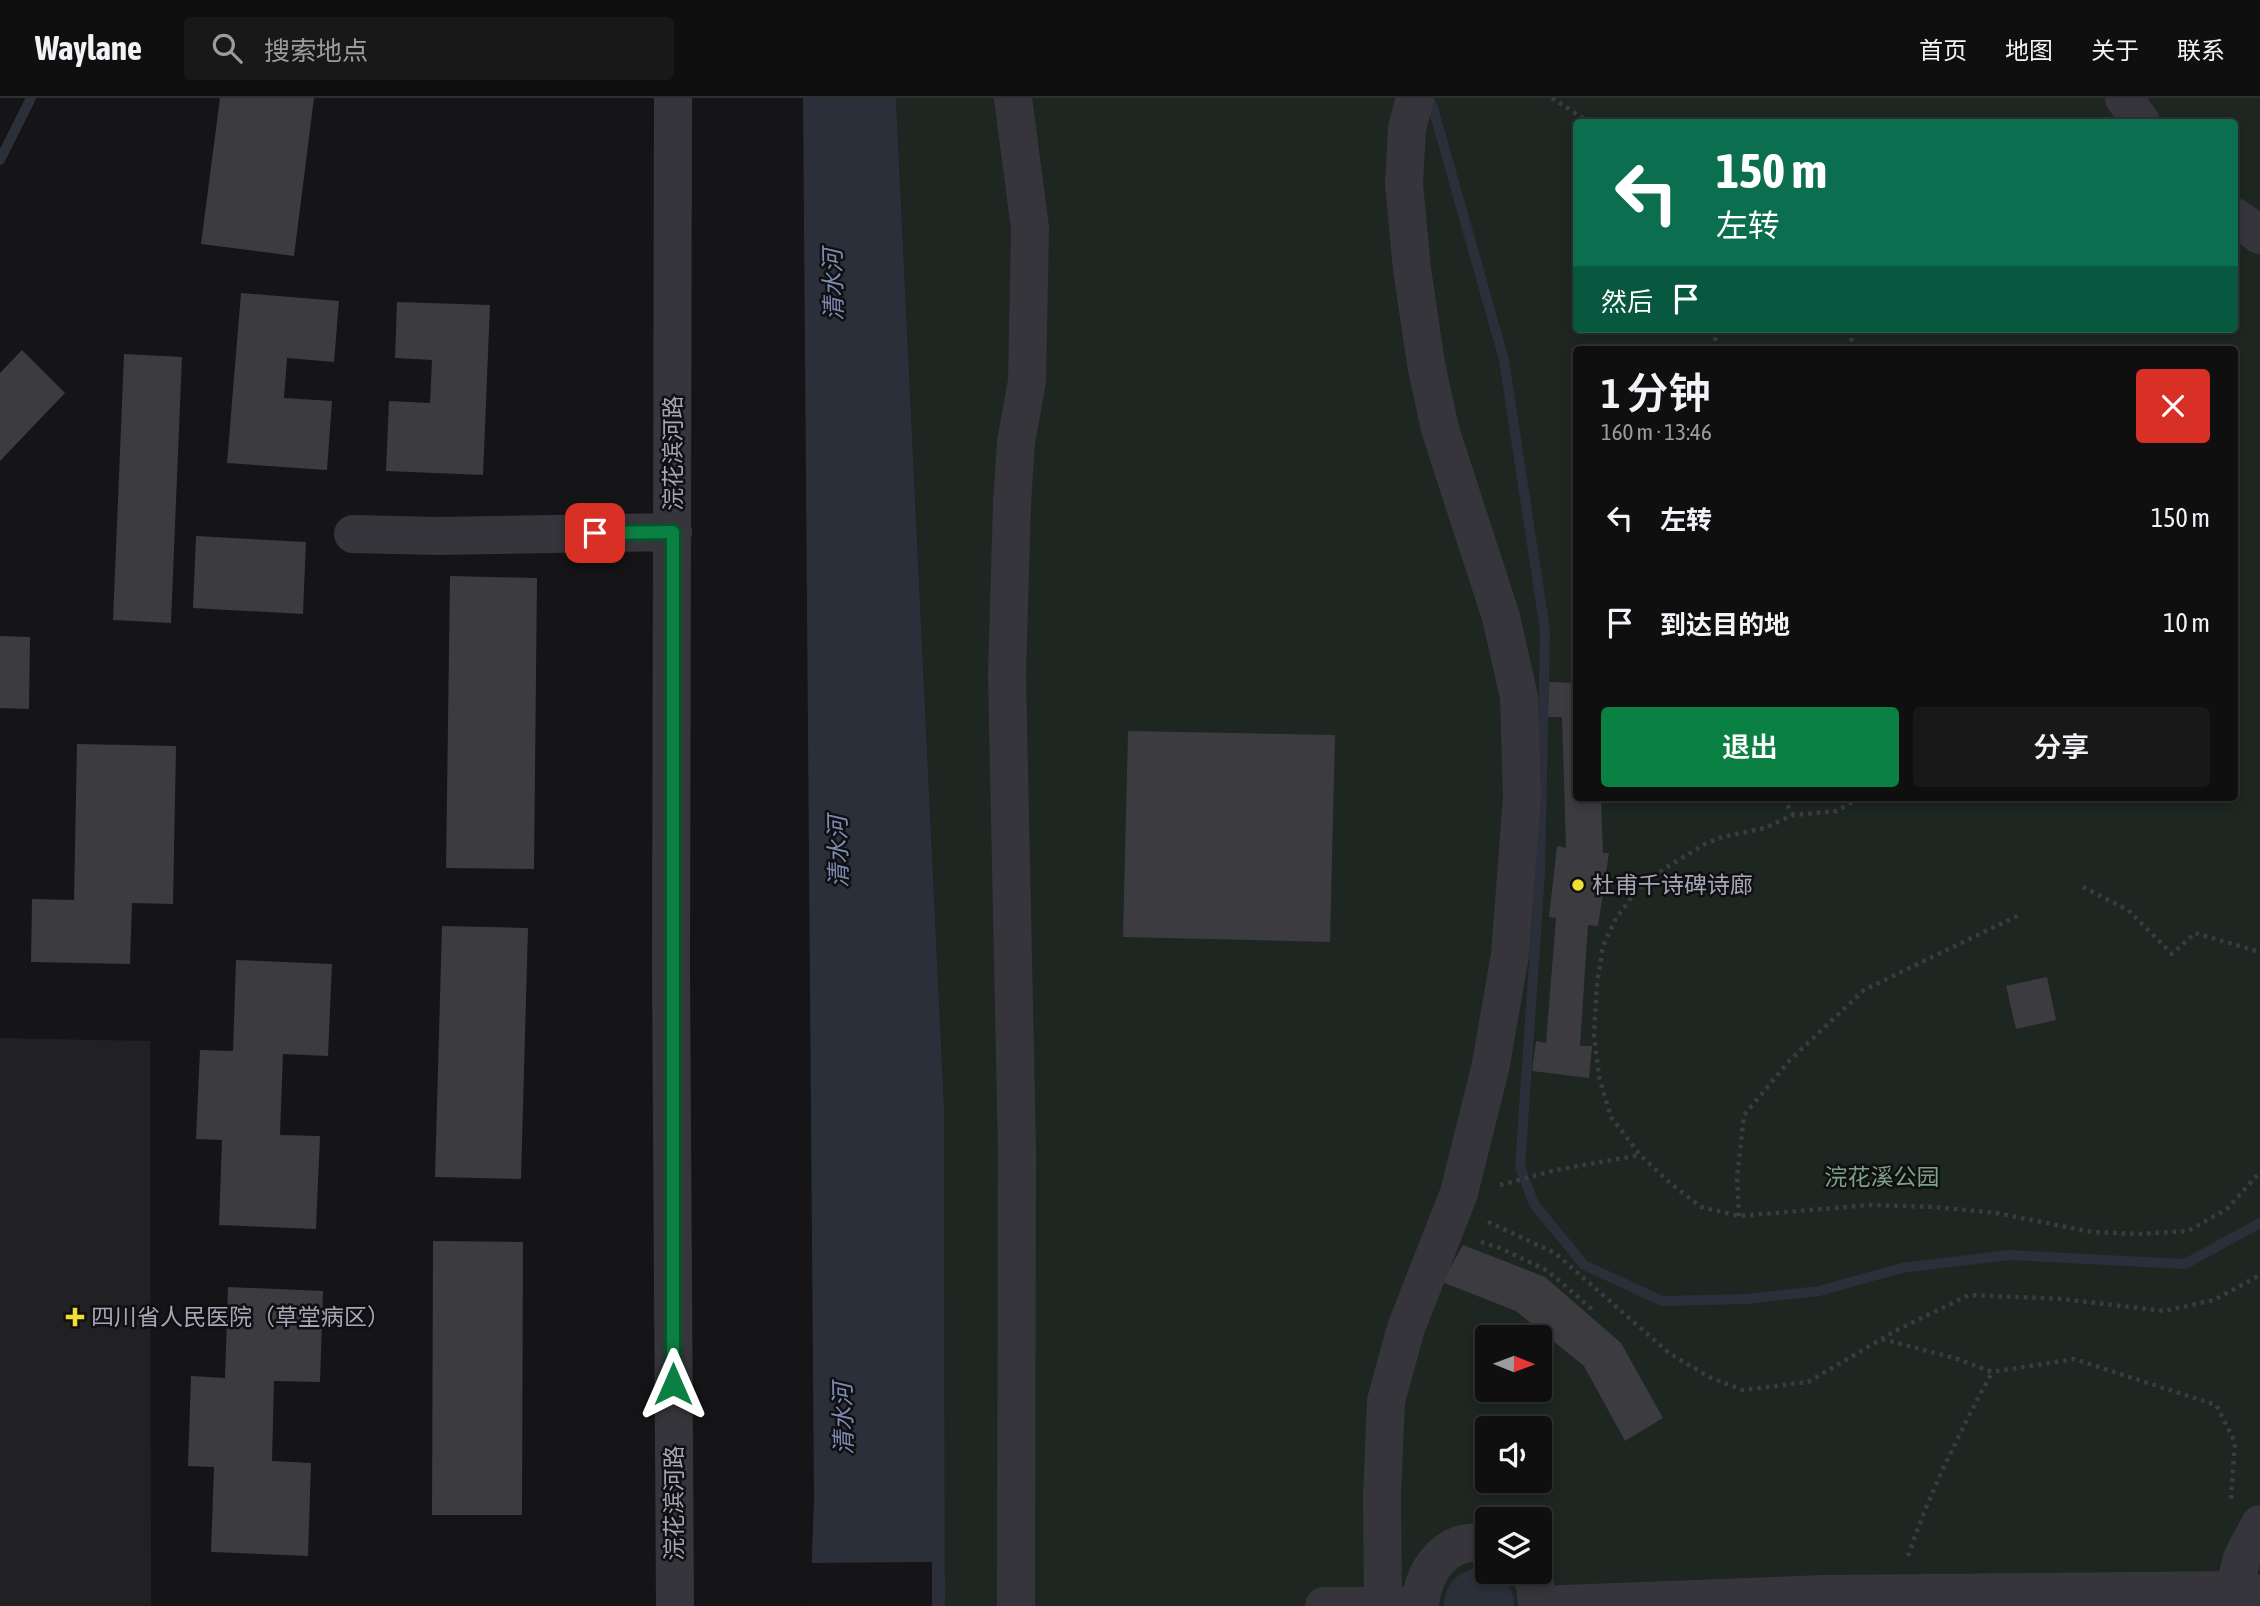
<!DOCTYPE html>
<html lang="zh">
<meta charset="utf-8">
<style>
:root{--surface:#100f10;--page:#191819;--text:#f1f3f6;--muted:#9c9c9f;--line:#302f30;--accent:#0b8043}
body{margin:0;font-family:"Asap Condensed","Noto Sans SC",sans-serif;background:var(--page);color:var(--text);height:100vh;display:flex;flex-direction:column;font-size:26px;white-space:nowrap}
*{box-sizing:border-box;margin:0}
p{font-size:23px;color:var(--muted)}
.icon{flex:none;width:38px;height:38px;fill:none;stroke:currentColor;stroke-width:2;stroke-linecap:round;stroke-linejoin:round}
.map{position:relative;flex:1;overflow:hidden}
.side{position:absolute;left:1573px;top:248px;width:665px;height:455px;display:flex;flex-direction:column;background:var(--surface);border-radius:7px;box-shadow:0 4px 10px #0003,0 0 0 2px var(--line)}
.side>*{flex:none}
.guide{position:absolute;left:1573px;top:21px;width:665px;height:214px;border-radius:7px;box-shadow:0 4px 10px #0003,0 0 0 2px var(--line);background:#0b6e4f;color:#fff;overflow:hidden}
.needle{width:46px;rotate:91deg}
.buttons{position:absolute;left:1475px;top:1227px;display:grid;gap:14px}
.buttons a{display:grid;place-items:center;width:77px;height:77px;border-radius:7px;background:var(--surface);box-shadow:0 4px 10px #0003,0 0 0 2px var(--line);font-size:35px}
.pin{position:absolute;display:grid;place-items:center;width:60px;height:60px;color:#fff;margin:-30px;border-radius:14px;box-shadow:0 4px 10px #0006}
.me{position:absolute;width:77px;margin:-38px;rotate:0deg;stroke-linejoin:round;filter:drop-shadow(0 0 5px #0008)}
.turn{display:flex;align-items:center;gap:24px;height:147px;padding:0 28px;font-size:32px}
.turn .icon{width:91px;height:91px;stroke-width:2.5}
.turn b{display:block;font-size:49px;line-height:60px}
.then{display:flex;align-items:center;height:66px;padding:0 28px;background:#0003;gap:14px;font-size:26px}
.round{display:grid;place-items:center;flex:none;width:74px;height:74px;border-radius:7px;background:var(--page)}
.summary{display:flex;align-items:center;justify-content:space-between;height:119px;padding:0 28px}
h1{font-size:42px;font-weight:600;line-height:52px}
.action{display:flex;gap:14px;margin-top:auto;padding:14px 28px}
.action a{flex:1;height:80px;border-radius:7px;background:var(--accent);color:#fff;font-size:28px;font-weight:600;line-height:80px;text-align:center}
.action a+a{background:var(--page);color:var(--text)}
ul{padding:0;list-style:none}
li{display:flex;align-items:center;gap:21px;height:105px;padding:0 28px}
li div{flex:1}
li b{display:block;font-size:26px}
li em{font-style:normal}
header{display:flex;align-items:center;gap:42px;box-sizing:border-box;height:98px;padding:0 35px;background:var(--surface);border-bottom:2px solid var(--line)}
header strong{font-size:33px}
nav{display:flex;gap:38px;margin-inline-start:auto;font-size:24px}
.search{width:490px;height:63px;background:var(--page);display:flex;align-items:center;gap:18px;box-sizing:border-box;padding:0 24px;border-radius:7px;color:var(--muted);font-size:26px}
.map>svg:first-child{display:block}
.built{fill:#212023}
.green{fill:#1e2621;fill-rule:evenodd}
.water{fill:#2a2f3a}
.pier{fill:#151416}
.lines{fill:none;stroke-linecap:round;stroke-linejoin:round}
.stream{stroke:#2a2f3a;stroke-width:10}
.building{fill:#3c3b40}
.path{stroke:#3b3b42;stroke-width:4.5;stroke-dasharray:3.5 5;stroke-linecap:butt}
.minor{stroke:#36353b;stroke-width:38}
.route-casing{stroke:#07532c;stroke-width:18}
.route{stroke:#0b8043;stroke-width:12}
.poi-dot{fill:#f2df30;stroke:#100f11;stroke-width:2.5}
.labels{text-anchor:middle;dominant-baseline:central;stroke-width:5;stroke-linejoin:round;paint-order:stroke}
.street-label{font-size:23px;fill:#a6a7b6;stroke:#100f11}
.poi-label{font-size:23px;fill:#a6a7b6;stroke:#100f11;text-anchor:start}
.park-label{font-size:23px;fill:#7da188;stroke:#100f11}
.water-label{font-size:24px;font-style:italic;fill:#7c8cb2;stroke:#100f11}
</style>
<header>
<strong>Waylane</strong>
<div class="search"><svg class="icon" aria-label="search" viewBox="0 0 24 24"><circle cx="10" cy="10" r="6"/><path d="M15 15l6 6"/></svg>搜索地点</div>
<nav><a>首页</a><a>地图</a><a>关于</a><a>联系</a></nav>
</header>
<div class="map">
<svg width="2260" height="1508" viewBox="0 0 2260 1508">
<rect width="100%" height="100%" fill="#151416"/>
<path class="built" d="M0,940L150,943L151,1508H0Z"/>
<path class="green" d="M896,0H2260V1508H945L944,1007ZM1577,24H2235V231H1577ZM1577,252H2235V700H1577ZM1488,1239H1540V1292H1488ZM1488,1330H1540V1382H1488ZM1488,1421H1540V1474H1488Z"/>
<path class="water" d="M803,0H896L944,1007L945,1508H810L814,1403Z
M1476,1470C1497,1472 1513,1484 1515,1508H1444C1445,1487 1456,1475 1476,1470Z"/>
<path class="pier" d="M932,1464V1508H807L808,1465Z"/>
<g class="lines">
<path class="stream" d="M1432,6L1504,262L1545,532L1540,776L1520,1069L1534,1106L1584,1167L1662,1203L1747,1201L1819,1193L1902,1170L2009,1157L2185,1166L2260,1125
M0,62L31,0"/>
</g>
<path class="building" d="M220,0H314L294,158L201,146Z
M241,195L339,203L334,264L287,260L284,300L332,303L327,372L227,365Z
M397,204L490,207L483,377L386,373L389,303L430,305L432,262L395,260Z
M22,252L65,295L0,363V275Z
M124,256L182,259L171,525L113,522Z
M196,438L306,444L303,516L193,510Z
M450,478L537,480L534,771L446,770Z
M0,538L30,539L29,611L0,610Z
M1549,584L1577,585V700H1601L1603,755H1609L1598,828L1588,827L1580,948H1592L1589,980L1532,973L1536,943L1546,945L1556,820L1549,819L1557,748L1566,750L1562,619H1548Z
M1128,633L1335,637L1330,844L1123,839Z
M77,646L176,648L173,806L132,805L130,866L31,864L32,801L74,802Z
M442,828L528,830L521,1081L435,1079Z
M236,862L332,866L328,958L283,956L280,1037L320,1038L316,1131L219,1127L222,1042L196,1041L200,952L233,953Z
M2047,879L2056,922L2016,931L2006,888Z
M433,1143L523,1144L522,1417H432Z
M1463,1147L1545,1179L1621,1245L1663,1320L1625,1343L1584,1268L1516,1213L1442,1184Z
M228,1189L323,1193L320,1284L274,1283L272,1363L311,1365L308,1458L211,1454L214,1369L188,1368L191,1278L225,1280Z"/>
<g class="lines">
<path class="path" d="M1552,0L1589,24
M1713,231L1718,252
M1851,252L1852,231
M1783,700L1793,717
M1859,700L1837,713L1793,717L1765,730L1722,739L1705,746L1664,771L1638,791L1616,820L1603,848L1597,886L1594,937L1599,979L1611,1019L1640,1057L1670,1085L1701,1109L1739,1118L1870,1107L1935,1109L1996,1115L2092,1134L2137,1136L2188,1133L2227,1111L2260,1074
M2083,789L2128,812L2172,856L2195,835L2260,854
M1500,1087L1556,1072L1640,1057
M1739,1118L1737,1080L1744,1017L1790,962L1864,892L2019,817
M1488,1124L1555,1155L1669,1255L1709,1279L1743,1292L1808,1284L1895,1233L1969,1197L2062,1201L2164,1213L2214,1202L2260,1177
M1481,1144L1500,1150L1548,1173L1594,1213
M1882,1241L1958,1261L1992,1274L2074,1261L2216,1307L2235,1344L2231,1401
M1908,1458C1930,1393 1960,1334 1992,1274"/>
<path class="minor" d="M673,0L671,870L675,1508
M1013,0L1030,130L1027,283L1016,344L1012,405L1007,576L1017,1053L1016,1508
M2124,0L2141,24
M2235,119L2260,137
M353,436L438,438L673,434
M1529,1474L1535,1487L1537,1508
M2234,1492L2242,1460L2260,1426
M1383,1507L1382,1398L1386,1303L1406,1230L1459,1095L1490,971L1510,857L1522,699L1519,599L1501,519L1440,331L1426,266L1412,171L1404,86L1407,30L1415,0
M1538,1507L1824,1496L2234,1492L2260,1496
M1324,1508H1407
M1420,1508C1423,1471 1446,1439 1488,1445"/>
</g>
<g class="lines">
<g class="route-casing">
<path id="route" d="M595,435L673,434V1286"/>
</g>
<use href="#route" class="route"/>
</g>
<g class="poi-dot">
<circle cx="1578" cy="787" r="7"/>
<path d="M71.5 1208.5h7v7h7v7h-7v7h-7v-7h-7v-7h7z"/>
</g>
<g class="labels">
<g class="street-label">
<text transform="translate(673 355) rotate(-90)">浣花滨河路</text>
<text transform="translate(674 1405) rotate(-90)">浣花滨河路</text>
</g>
<g class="poi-label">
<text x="1592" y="787">杜甫千诗碑诗廊</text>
<text x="91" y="1219">四川省人民医院（草堂病区）</text>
</g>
<g class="park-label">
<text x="1882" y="1079">浣花溪公园</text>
</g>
<g class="water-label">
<text transform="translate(833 187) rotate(-91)">清水河</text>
<text transform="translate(838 754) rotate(-91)">清水河</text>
<text transform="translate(843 1321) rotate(-91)">清水河</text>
</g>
</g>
</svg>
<div class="buttons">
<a><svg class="needle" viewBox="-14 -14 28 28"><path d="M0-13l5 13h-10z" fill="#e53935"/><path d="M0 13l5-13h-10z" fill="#9c9c9f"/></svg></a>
<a><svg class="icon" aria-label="sound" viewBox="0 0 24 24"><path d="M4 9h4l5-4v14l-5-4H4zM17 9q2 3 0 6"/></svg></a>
<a><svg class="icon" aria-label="layers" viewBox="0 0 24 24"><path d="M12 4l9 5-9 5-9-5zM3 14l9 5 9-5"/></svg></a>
</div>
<div class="pin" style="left:595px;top:435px;background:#d93025"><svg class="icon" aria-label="arrive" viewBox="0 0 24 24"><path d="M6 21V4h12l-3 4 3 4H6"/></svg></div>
<svg class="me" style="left:673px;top:1286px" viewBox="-20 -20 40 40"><path d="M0-17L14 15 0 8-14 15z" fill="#0b8043" stroke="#fff" stroke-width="4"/></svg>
<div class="guide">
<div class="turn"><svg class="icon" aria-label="left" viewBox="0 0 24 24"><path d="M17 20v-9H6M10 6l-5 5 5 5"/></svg><div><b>150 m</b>左转</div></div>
<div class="then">然后<svg class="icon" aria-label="arrive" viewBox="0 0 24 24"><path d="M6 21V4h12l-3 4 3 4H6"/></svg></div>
</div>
<section class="side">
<div class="summary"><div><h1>1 分钟</h1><p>160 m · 13:46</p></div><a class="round" style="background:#d93025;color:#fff"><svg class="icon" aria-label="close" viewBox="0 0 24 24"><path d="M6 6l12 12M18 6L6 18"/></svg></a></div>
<ul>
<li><svg class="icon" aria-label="left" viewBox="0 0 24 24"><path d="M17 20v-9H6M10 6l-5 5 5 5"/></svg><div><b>左转</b></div><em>150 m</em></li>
<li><svg class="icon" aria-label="arrive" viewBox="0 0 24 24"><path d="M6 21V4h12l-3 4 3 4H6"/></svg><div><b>到达目的地</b></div><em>10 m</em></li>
</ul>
<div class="action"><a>退出</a><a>分享</a></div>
</section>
</div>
